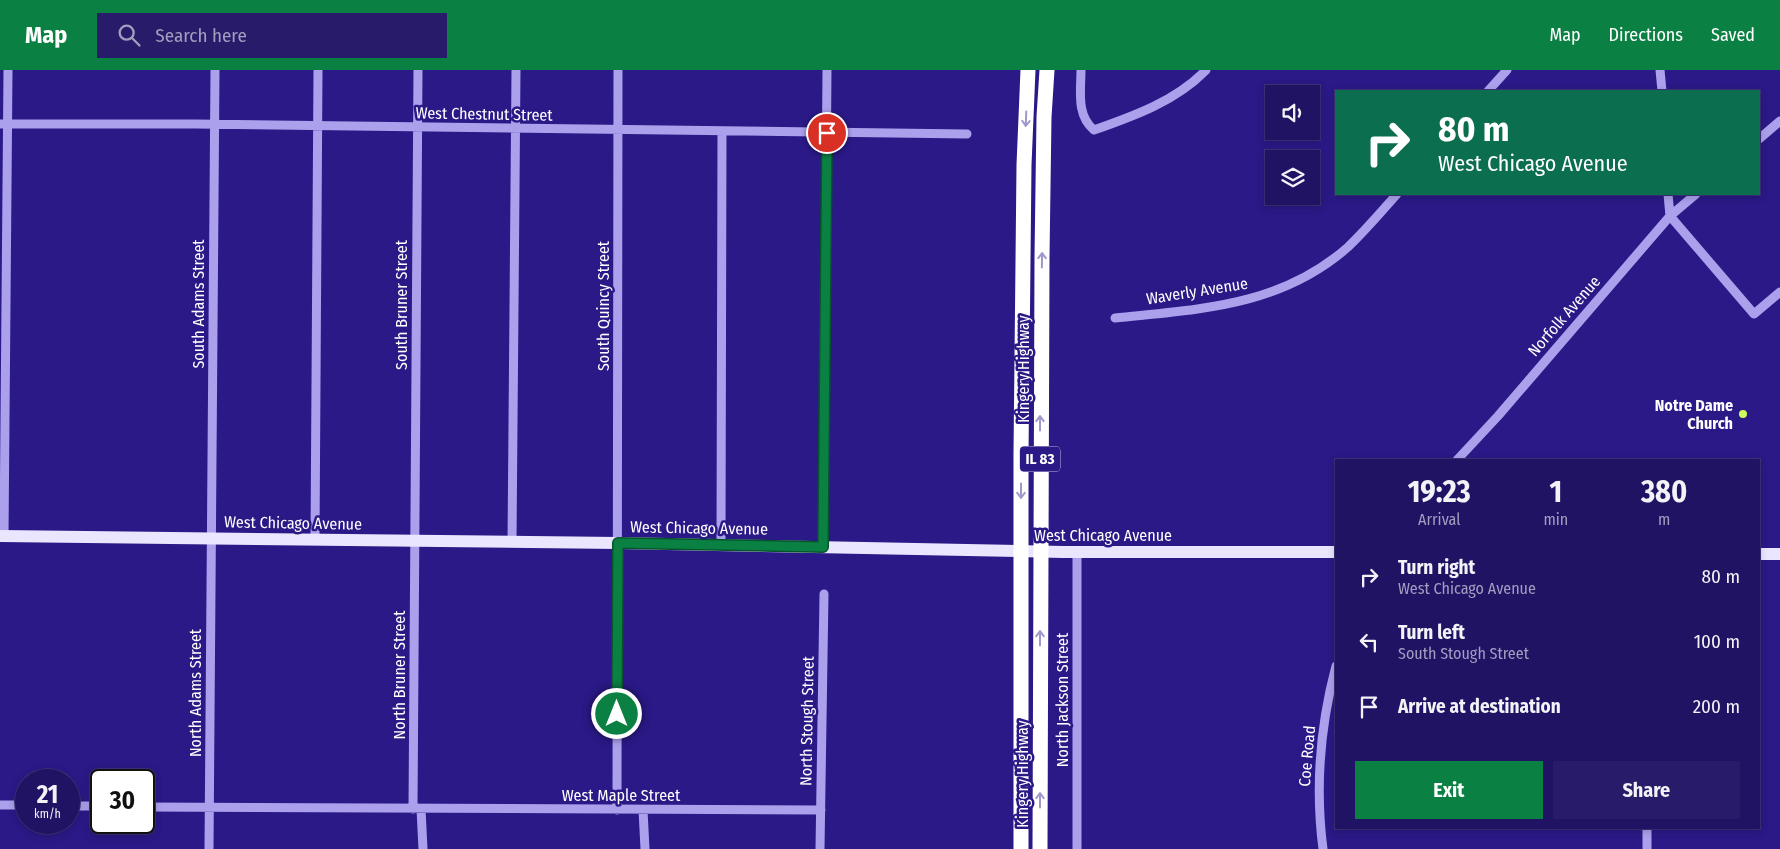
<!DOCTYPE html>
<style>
:root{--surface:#201364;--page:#281c6a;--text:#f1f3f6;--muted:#a29ebf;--line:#3d3278;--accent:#0b8043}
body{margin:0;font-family:"Fira Sans Condensed",sans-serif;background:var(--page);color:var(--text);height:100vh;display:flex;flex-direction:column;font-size:19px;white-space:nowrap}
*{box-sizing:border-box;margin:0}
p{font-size:16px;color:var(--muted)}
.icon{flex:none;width:28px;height:28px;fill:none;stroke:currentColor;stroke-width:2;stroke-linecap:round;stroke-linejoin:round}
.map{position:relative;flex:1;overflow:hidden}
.details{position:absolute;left:1335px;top:389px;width:425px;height:370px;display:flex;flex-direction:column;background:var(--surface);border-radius:0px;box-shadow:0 2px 8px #0003,0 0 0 1px var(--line)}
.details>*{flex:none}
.banner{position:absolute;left:1335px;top:20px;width:425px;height:105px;border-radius:0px;box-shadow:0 2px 8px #0003,0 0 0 1px var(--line);background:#0b6e4f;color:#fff;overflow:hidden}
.buttons{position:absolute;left:1265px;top:15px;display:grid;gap:10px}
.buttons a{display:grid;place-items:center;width:55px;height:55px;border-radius:0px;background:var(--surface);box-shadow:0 2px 8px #0003,0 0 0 1px var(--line);font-size:25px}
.speed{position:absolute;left:15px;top:699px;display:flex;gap:10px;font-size:25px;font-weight:700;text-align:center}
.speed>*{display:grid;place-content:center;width:65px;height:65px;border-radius:50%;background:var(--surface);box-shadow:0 2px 8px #0003,0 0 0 1px var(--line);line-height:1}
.speed small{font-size:12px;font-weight:400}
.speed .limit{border:2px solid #111;border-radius:8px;background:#fff;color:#111}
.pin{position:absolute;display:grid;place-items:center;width:42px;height:42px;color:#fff;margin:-21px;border:2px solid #fff;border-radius:50%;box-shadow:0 1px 5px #0007}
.me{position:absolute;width:55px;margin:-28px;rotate:0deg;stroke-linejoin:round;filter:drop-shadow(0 0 4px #0008)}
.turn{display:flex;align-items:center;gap:18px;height:105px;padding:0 20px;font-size:22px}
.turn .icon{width:65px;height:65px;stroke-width:2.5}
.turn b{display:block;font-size:35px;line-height:42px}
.eta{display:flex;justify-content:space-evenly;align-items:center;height:85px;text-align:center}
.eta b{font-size:30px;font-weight:700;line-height:35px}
.cta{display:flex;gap:10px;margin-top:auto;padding:10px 20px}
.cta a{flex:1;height:58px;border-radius:0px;background:var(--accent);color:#fff;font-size:20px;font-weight:700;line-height:58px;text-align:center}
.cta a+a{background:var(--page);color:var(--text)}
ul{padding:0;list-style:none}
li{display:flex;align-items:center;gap:15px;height:65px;padding:0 20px}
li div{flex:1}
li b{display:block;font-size:19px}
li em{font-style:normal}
header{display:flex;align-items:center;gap:30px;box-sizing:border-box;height:70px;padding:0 25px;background:var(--accent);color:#fff}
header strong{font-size:24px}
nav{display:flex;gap:28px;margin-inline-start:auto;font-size:18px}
.search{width:350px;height:45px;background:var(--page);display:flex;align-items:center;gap:12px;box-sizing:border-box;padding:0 18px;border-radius:0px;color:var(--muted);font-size:19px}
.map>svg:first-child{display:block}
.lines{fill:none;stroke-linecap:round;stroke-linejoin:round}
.minor{stroke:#aba0ec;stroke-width:9}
.major{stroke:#ebe6ff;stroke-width:12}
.highway{stroke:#fff;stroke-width:15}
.oneway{stroke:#9f98c9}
.route-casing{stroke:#07532c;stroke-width:12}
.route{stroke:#0b8043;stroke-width:9}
.poi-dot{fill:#ceff5c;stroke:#2a1986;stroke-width:2}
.labels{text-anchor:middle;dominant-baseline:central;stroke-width:5;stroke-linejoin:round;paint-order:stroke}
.shield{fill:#2a1986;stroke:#bfbadb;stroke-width:1}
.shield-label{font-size:15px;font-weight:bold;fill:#fff}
.street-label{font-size:16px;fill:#fff;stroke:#2a1986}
.poi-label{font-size:16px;font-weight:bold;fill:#fff;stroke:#2a1986;text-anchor:end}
</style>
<header>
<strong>Map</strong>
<div class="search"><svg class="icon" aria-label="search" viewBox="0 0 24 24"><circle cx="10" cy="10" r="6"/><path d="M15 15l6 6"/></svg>Search here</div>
<nav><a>Map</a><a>Directions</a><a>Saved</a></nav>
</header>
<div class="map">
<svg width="1780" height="779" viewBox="0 0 1780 779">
<rect width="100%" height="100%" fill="#2a1986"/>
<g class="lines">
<path class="minor" d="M1081,0C1081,21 1076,45 1094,60C1134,46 1176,31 1206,0
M1660,0L1662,21
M1488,21L1507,0
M0,54H195L967,64
M1759,69L1780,51
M1668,124L1670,146L1754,244L1780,222
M1115,248C1199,239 1280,237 1348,177C1365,161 1381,142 1397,124
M1457,390L1498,346L1670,146L1696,124
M4,466L8,0
M315,469L318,0
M512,472L516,0
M721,475L722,61
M823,477L827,0
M0,735H26
M69,736H101
M144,737L821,740
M413,739L418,0
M421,739L423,779
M617,740L618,0
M643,740L645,779
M1647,758V779
M209,779L215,0
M820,779L824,524
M1077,779V482
M1323,779C1315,717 1320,656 1336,596"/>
<path class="major" d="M0,466L618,473L1063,482H1336
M1759,484H1780"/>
<path class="highway" d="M1021,779V384L1024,95L1028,0
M1040,779L1042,187L1044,47L1047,0"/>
</g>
<defs><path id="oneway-shaft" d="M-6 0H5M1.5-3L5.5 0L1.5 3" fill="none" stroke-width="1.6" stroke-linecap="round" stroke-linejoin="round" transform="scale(1.25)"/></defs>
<g class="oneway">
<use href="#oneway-shaft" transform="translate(1026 49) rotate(92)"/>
<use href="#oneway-shaft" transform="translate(1042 190) rotate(-89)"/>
<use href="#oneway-shaft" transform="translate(1040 353) rotate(-90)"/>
<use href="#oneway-shaft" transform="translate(1021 421) rotate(90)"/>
<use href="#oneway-shaft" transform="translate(1040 568) rotate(-90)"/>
<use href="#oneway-shaft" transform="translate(1040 730) rotate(-90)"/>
</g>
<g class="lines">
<g class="route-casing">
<path id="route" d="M617,644L618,473L823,477L827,63"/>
</g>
<use href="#route" class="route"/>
</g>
<circle class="poi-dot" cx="1743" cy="344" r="5"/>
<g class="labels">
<rect class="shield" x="1020" y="376.5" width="40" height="25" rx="4"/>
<g class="shield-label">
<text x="1040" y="389">IL 83</text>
</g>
<g class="street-label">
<text transform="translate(484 44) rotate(1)">West Chestnut Street</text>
<text transform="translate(1197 221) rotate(-9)">Waverly Avenue</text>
<text transform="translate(198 234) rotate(-90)">South Adams Street</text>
<text transform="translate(401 235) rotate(-90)">South Bruner Street</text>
<text transform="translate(603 236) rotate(-90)">South Quincy Street</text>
<text transform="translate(1564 246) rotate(-49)">Norfolk Avenue</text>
<text transform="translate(1023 299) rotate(-90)">Kingery Highway</text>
<text transform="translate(293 453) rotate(1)">West Chicago Avenue</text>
<text transform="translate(699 458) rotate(1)">West Chicago Avenue</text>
<text x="1103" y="465">West Chicago Avenue</text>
<text transform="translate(399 605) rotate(-90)">North Bruner Street</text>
<text transform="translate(195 623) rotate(-90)">North Adams Street</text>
<text transform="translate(1062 630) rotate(-90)">North Jackson Street</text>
<text transform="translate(807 651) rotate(-89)">North Stough Street</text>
<text transform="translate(1307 686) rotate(-85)">Coe Road</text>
<text transform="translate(1022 704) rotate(-90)">Kingery Highway</text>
<text x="621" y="725">West Maple Street</text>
</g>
<g class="poi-label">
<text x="1733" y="335">Notre Dame<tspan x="1733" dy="18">Church</tspan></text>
</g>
</g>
</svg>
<div class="buttons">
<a><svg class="icon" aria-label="sound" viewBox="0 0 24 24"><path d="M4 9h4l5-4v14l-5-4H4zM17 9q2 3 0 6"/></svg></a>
<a><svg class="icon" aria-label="layers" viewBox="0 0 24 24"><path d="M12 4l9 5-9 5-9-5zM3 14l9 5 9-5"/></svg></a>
</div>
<div class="speed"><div>21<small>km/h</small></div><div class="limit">30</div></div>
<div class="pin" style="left:827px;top:63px;background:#d93025"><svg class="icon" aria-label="arrive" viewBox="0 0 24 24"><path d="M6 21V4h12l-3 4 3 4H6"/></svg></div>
<svg class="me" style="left:617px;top:644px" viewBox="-20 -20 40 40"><circle r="17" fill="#0b8043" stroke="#fff" stroke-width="3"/><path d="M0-11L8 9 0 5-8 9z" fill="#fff"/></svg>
<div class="banner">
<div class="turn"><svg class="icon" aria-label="right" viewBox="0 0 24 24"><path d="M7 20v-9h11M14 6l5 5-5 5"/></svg><div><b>80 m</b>West Chicago Avenue</div></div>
</div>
<section class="details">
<div class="eta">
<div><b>19:23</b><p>Arrival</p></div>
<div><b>1</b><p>min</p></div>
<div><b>380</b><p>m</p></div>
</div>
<ul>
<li><svg class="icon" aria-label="right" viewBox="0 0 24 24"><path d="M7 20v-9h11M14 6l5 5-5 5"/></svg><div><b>Turn right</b><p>West Chicago Avenue</p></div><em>80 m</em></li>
<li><svg class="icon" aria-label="left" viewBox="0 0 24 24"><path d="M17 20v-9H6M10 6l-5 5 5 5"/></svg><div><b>Turn left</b><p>South Stough Street</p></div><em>100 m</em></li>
<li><svg class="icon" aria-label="arrive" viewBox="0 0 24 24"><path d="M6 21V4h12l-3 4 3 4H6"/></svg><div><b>Arrive at destination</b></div><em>200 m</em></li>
</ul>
<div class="cta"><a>Exit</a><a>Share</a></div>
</section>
</div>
